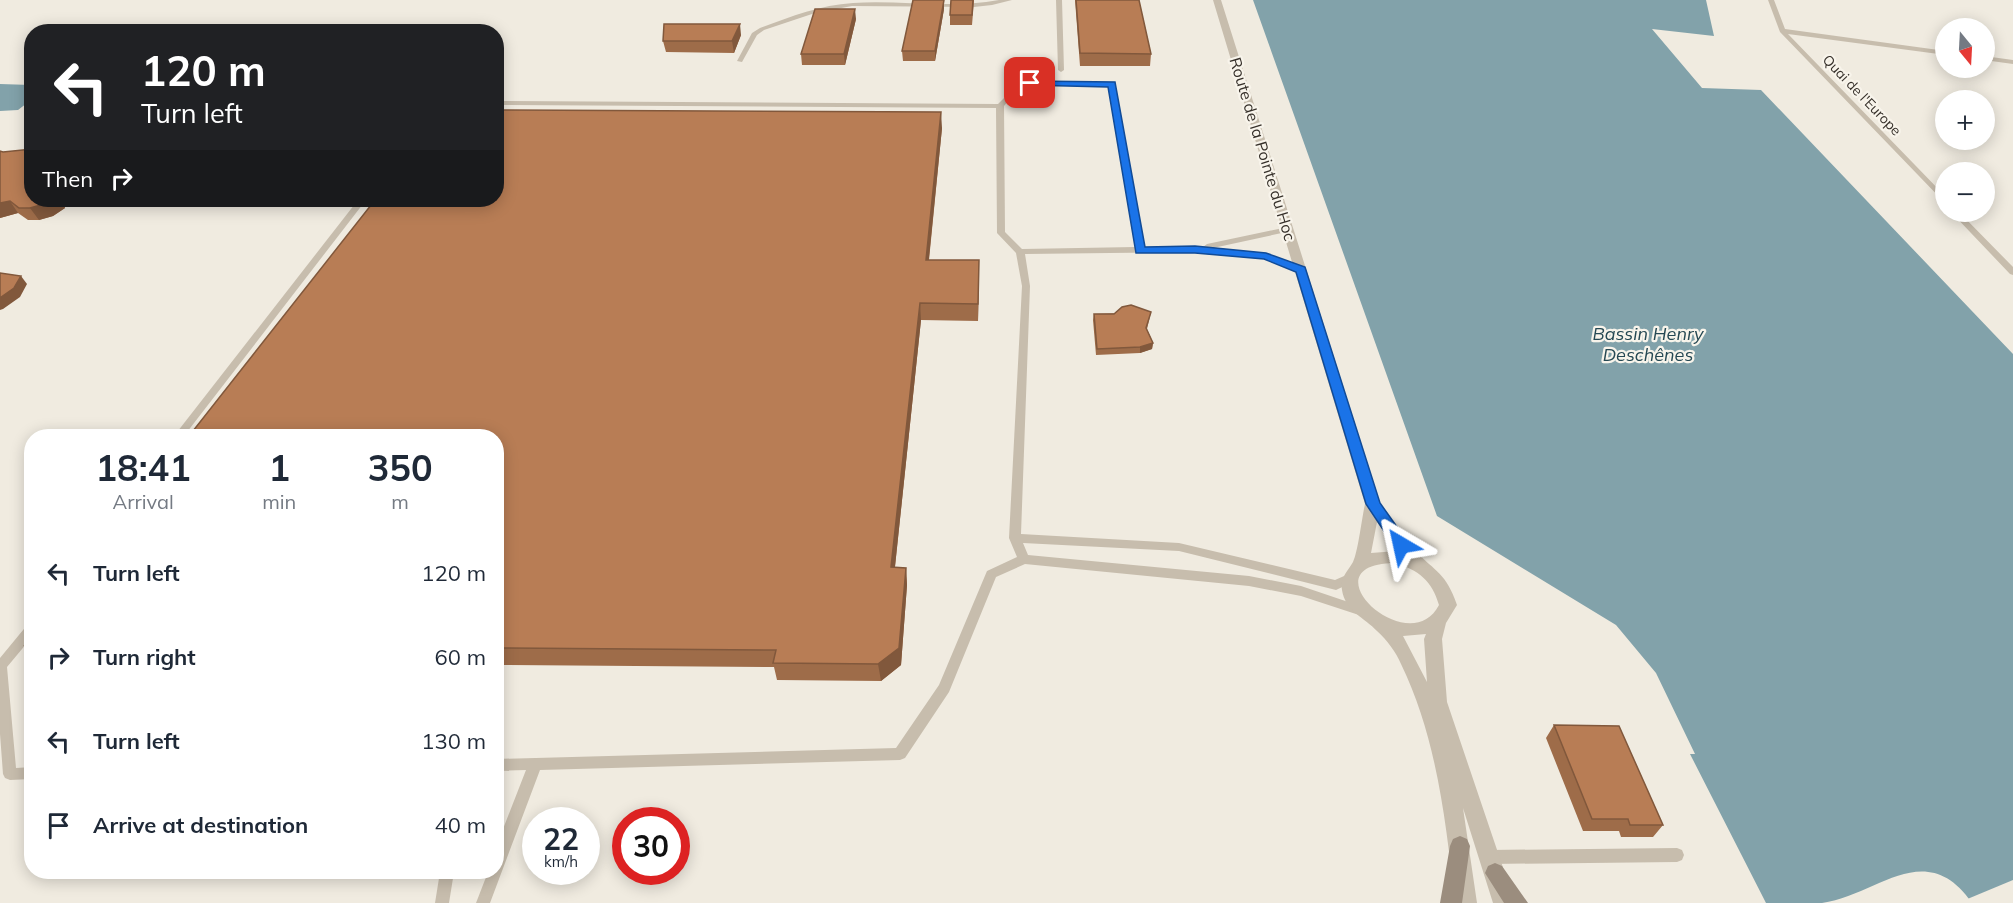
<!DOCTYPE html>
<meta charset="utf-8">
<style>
:root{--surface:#fff;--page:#f2f2f3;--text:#1f2937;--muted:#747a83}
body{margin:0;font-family:Mulish,sans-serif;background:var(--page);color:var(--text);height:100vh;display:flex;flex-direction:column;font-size:22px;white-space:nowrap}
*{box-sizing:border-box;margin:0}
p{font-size:20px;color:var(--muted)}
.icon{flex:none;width:33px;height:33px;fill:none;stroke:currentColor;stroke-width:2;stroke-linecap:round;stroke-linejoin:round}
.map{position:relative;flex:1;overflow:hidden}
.panel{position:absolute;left:24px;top:429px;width:480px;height:450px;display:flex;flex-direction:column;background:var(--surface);border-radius:24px;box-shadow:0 3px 15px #0003}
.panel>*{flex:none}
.banner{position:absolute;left:24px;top:24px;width:480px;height:183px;border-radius:24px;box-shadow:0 3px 15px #0003;background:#202124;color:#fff;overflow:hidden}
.needle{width:39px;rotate:162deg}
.controls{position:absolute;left:1935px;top:18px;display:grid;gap:12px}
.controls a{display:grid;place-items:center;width:60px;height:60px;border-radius:50%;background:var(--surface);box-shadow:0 3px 15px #0003;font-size:30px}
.speed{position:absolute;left:522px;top:807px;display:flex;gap:12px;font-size:30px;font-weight:700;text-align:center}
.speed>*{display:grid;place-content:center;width:78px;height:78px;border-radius:50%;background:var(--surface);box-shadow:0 3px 15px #0003;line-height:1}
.speed small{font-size:15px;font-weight:400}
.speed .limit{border:9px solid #d22;background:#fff;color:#111}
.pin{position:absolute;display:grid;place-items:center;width:51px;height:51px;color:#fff;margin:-26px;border-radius:12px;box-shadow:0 3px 9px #0006}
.me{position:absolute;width:66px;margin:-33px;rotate:324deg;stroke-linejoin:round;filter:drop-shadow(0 0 4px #0008)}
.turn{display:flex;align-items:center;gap:21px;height:126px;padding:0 18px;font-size:27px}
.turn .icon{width:78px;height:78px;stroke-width:2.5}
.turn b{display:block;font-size:42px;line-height:51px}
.then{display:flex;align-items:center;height:57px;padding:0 18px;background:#0003;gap:12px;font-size:22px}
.eta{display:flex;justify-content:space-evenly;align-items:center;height:102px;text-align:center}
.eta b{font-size:36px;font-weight:700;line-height:42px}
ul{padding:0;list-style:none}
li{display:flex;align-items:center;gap:18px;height:84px;padding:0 18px}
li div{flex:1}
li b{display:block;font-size:22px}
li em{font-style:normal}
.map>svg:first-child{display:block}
.water{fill:#82a2aa}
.pier{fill:#f0ebe0}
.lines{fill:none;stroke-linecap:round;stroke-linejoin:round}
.lane{fill:#c7bdad;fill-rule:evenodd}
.street{fill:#c7bdad;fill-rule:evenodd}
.secondary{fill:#9b8d7e;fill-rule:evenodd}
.wall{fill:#9e6c49}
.shaded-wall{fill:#81583c}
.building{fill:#b87d55;stroke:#81583c;stroke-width:1.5}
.route{fill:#1a73e8;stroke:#114b97;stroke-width:1.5}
.labels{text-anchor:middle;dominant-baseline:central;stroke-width:4.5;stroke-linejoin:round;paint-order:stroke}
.far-street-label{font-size:14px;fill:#36302a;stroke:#f8f4eb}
.street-label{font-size:16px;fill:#36302a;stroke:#f8f4eb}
.water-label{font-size:18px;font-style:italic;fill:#254853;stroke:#f8f4eb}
</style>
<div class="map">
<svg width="2013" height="903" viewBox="0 0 2013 903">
<rect width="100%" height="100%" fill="#f0ebe0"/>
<path class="water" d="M1253,0H1706L1714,36L1652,29L1702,88L1761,90L2013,354V903H1972C1925,836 1877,896 1822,903C1804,903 1784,903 1766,903L1690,754H1695L1656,673L1616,625L1437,516Z
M0,84L31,85V100L18,110L0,111Z"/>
<path class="pier" d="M2013,880V903H1968L1965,900Z"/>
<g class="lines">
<path class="lane" d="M999,0H1012L992,5L974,7L852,6L815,13L764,30L757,35L742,62L737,61L752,33L760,28C790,17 820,5 853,3C901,0 951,9 999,0Z
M1056,0H1062L1064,70L1061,72L1058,70Z
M1768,0H1774L1785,29L1946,51V55L1788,34L1946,197V204L1780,32Z
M1984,56L2013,60V64L1984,60Z
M1030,81L1112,82L1115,84L1144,247H1203L1207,244L1288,227L1292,229L1291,231L1213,248L1266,253L1305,270L1304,272H1298L1264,258L1195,252L1025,254L1030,286L1021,534L1179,543L1335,580L1351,573L1355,575L1357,578L1355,581L1336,590L1179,551L1023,543L1028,555L1249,576L1301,586L1366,608L1368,611L1366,614L1362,616L1301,596L1249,586L1025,564L996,577L949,692L905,758L900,760L540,770L490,903H476L488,872H496V847L526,770L496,771V759L896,748L939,685L987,571L1017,557L1009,538L1022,286L1016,253L997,233L996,108L496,105V101L998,104L1010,92ZM1031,85L1109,86L1135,247L1022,249L1005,232L1004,106L1014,94Z
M358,200H366L184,436H174Z
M1951,212H1959L2013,267V275L2010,274Z
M32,622V637L7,667L16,768L32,767V779L10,780L5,778L3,774L0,734V658L28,624Z
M1677,848L1682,850L1684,855L1682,860L1677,862L1490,864L1485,862L1483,857L1485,852L1490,850Z
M440,872H454L449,903H435Z"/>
<path class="street" d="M1213,0H1221L1380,503C1391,518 1401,536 1414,550C1436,572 1446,573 1457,605L1446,623L1442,639L1447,702L1515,903H1493L1463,808L1477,903H1455C1446,823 1437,738 1401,664C1396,652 1387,640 1377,631C1365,618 1345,611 1342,590C1340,578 1347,572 1353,562C1358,552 1362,517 1365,504ZM1377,522L1397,551L1371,553ZM1395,563C1419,570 1432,581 1439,605C1409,663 1303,564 1395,563ZM1426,634L1424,639L1427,682L1403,636Z"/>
<path class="secondary" d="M1460,836L1467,839L1470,846L1462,903H1440L1450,846L1453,839Z
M1495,863L1502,866L1528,903H1504L1485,873L1488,866Z"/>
</g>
<path class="wall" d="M951,0H974V1L972,25H950V15Z
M1075,0H1139L1151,54L1150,66H1080Z
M944,9L935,61H903L902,51Z
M856,19L845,65H802L801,54Z
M741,35L734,53L666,52L663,41Z
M942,128L929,260H979L978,321L921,320L895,567L906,568L907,585L901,665L881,681L777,680L774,667L496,665V436Z
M0,151L65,208L53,216L39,220H28L18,213L0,218Z
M1151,312L1147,329L1153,343L1152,349L1140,353L1096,355L1093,320L1094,314Z
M25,645H32V651Z
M1554,725L1663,825L1653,837H1621L1619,831H1583L1546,738Z"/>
<path class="shaded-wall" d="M944,0V9L935,61V51Z
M855,9L856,19L845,65L844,54Z
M740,24L741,35L734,53L732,41Z
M941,112L942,128L927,277L926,260Z
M51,200H63L65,208L53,216L39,220L30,208Z
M10,201L18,213L0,218V203Z
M979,260V277L978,321V304Z
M21,276L27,284L20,297L3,309L0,310V298Z
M920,303L921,320L893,585L891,567Z
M1153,343L1152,349L1140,353V347Z
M906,568L907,585L901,665L881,681L878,664Z"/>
<path class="building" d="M913,0H944L935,51H902Z
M951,0H973L972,15H950Z
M1076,0H1139L1151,54L1080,53Z
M815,9H855L844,54H801Z
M664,24H740L732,41H663Z
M496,110L941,112L926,260H979L978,304L920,303L891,567L906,568L899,648L878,664L773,663L776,650L496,648V436H189L375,200H496Z
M32,149V200H51L44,204L30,208H19L10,201L0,203V151L3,152Z
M0,273L21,276L14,288L0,298Z
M1131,305L1151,312L1146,328L1153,343L1140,347L1097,349L1094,314H1114L1122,307Z
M32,637V645H25Z
M1554,725L1619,726L1663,825H1630L1628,819H1592Z"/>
<path class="route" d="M1030,81L1115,82L1145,247L1195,246L1266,253L1305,267L1380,503L1407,541L1409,545L1407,549H1396L1366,504L1296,272L1264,259L1195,253H1136L1108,87L1027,85V81Z"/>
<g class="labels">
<g class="far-street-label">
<text transform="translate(1862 95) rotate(46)">Quai de l'Europe</text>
</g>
<g class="street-label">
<text transform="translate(1263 149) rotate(73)">Route de la Pointe du Hoc</text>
</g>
<g class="water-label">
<text x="1648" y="333">Bassin Henry<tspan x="1648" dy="21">Deschênes</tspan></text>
</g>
</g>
</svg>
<div class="controls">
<a><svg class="needle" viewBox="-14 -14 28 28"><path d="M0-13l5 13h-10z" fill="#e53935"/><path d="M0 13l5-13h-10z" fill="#747a83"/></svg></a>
<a>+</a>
<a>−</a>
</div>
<div class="speed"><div>22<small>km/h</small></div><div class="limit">30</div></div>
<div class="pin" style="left:1030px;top:83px;background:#d93025"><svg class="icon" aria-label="arrive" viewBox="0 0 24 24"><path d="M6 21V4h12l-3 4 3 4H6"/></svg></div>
<svg class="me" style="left:1401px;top:545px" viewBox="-20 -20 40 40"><path d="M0-17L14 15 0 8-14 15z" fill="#1a73e8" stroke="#fff" stroke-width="4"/></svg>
<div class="banner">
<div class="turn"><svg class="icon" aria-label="left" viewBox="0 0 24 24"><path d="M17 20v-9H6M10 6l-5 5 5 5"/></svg><div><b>120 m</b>Turn left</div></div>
<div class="then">Then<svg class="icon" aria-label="right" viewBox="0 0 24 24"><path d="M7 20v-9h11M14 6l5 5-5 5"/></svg></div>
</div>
<section class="panel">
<div class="eta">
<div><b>18:41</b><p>Arrival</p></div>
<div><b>1</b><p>min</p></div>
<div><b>350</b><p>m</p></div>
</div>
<ul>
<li><svg class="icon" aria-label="left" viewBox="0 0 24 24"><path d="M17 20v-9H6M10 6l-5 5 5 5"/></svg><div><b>Turn left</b></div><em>120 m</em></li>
<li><svg class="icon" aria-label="right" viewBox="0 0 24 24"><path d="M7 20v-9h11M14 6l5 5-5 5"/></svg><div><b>Turn right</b></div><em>60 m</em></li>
<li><svg class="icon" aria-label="left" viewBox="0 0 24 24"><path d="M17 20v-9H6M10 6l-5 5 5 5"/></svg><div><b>Turn left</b></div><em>130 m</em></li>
<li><svg class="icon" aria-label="arrive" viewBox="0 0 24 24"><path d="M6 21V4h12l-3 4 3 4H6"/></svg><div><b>Arrive at destination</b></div><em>40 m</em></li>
</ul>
</section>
</div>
